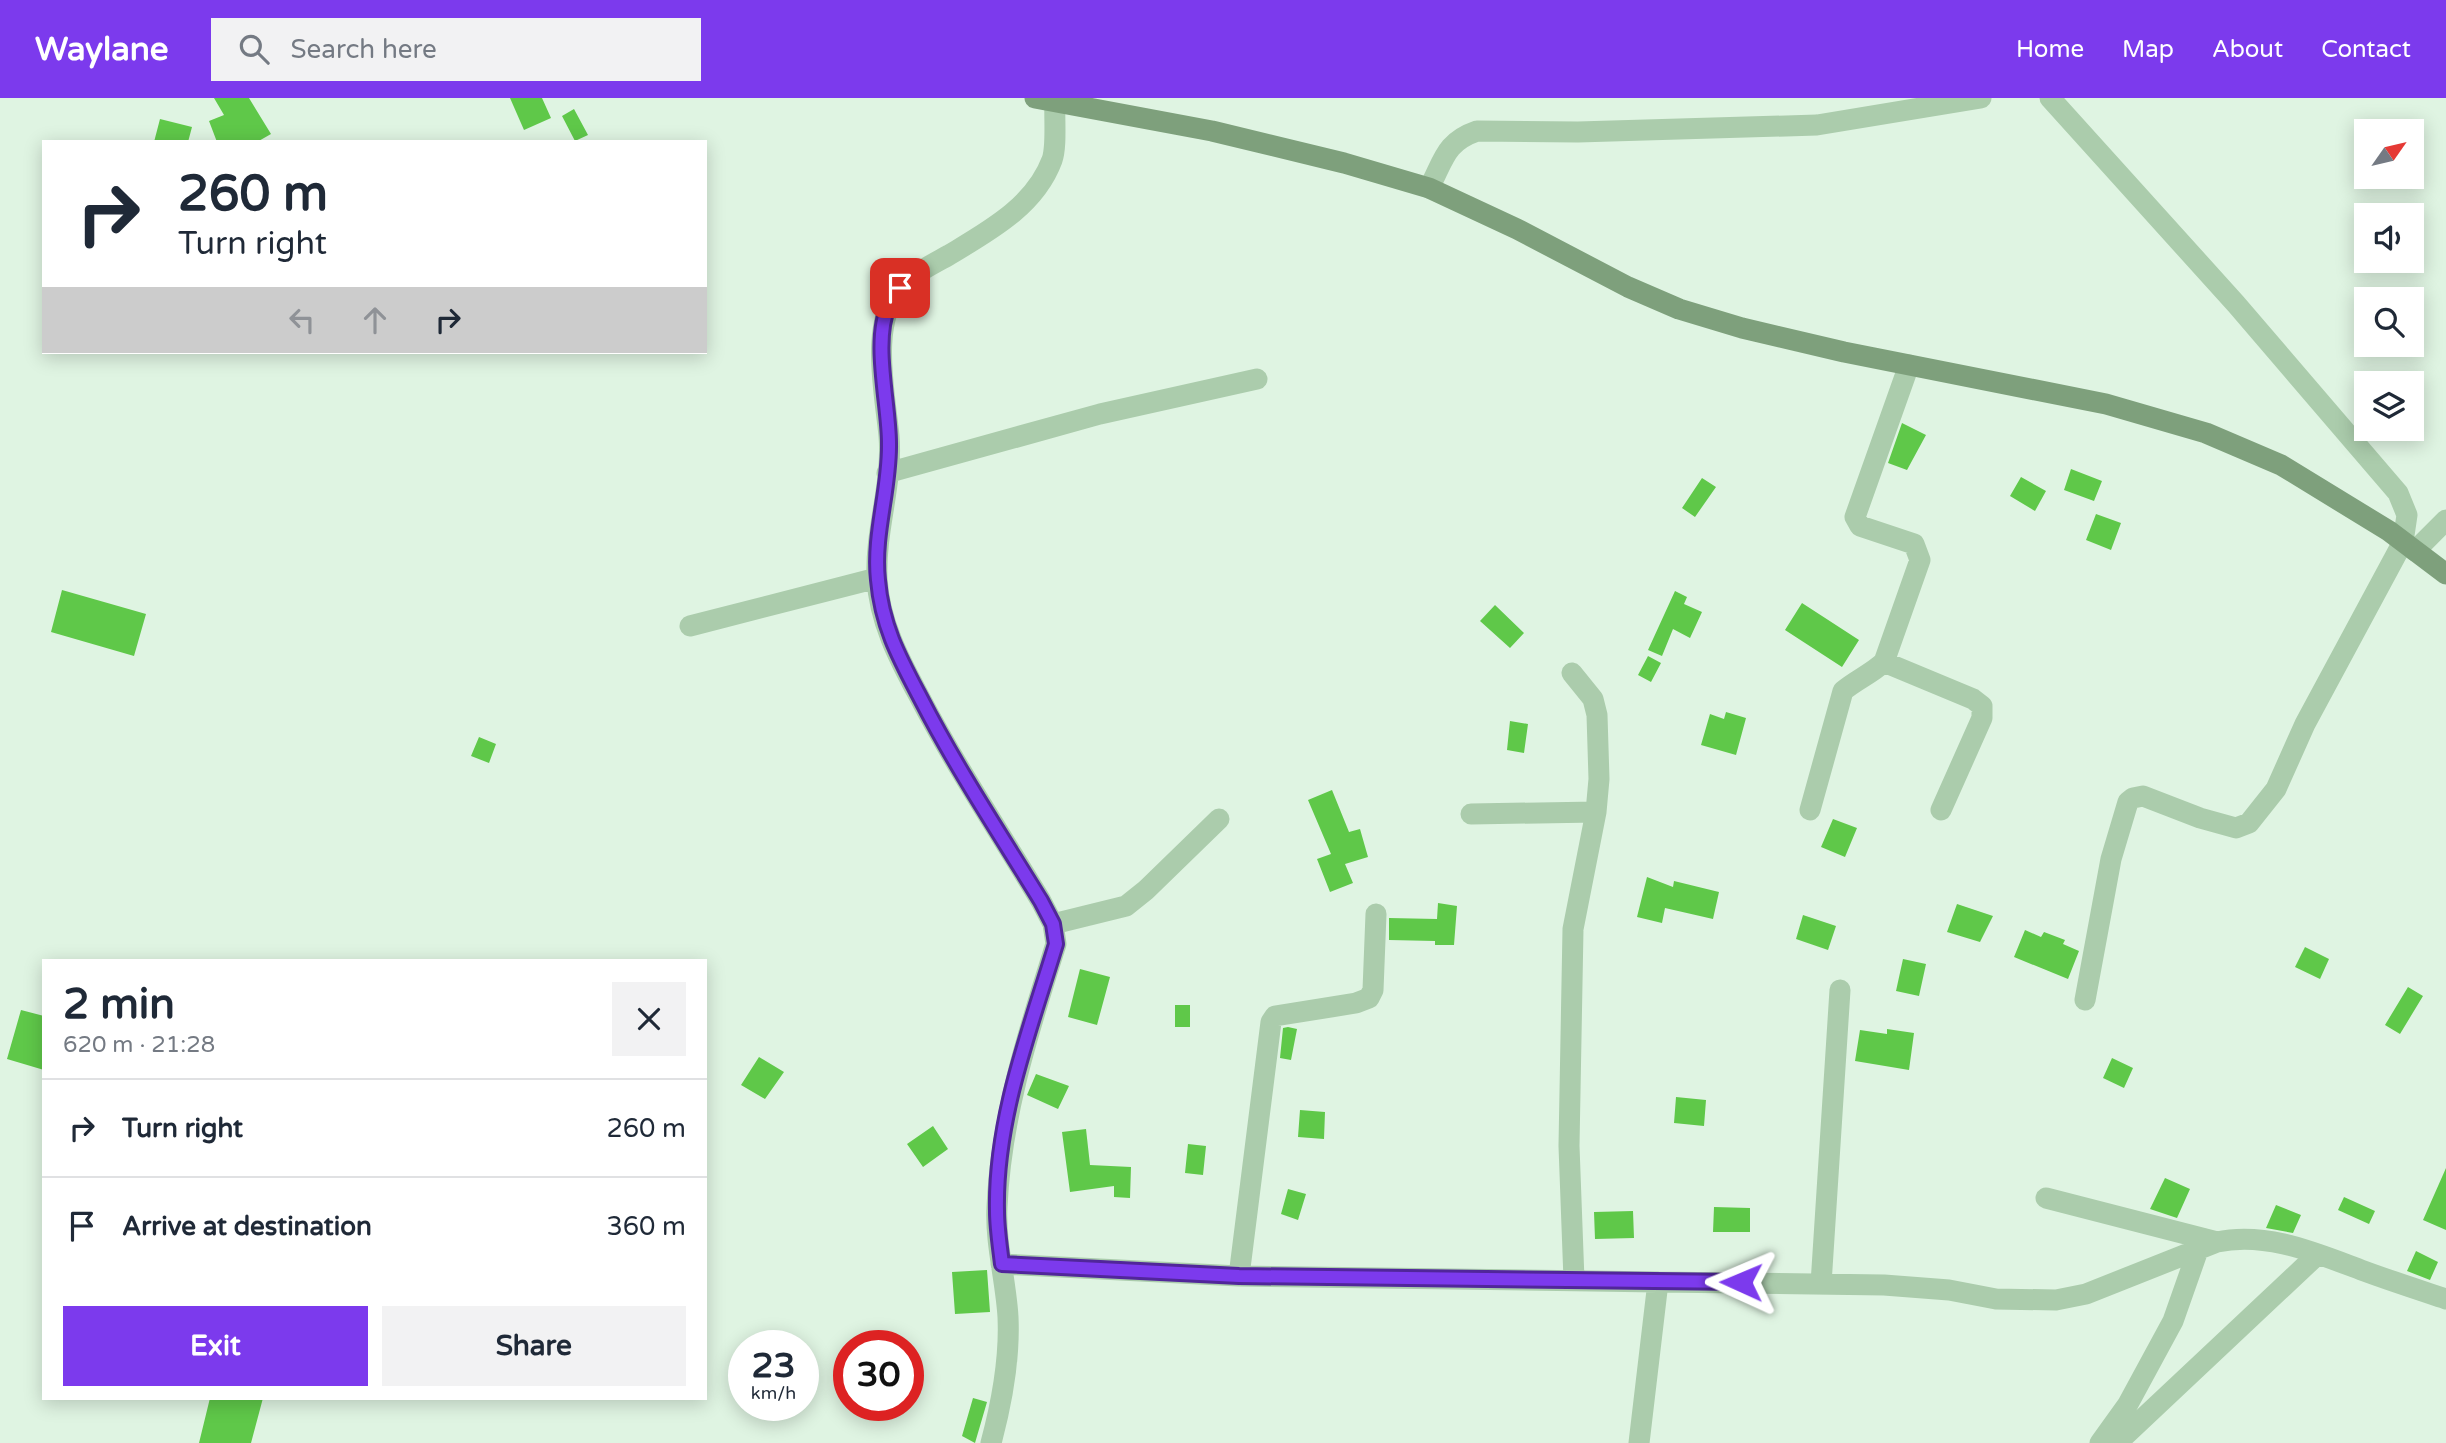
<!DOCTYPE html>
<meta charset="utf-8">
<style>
:root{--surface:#fff;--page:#f2f2f3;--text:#1f2937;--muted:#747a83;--line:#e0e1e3;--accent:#7c3aed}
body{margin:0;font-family:"Varela Round",sans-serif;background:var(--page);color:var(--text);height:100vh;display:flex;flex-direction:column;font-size:26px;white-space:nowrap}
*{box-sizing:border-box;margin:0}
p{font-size:23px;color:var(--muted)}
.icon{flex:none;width:38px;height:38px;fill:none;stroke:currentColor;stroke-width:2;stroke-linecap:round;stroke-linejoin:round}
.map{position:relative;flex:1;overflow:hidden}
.sheet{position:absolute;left:42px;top:861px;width:665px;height:441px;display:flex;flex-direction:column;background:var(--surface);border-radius:0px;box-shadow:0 4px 18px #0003}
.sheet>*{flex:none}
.hud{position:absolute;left:42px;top:42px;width:665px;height:214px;border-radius:0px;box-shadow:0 4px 18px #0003;background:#fff;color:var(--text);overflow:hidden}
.needle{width:46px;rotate:56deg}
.fabs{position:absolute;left:2354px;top:21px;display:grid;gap:14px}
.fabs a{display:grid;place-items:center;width:70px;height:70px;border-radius:0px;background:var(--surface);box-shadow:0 4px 18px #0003;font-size:35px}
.speed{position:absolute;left:728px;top:1232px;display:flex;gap:14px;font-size:35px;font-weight:700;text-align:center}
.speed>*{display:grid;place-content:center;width:91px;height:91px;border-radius:50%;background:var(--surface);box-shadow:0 4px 18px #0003;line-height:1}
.speed small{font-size:18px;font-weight:400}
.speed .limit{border:10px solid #d22;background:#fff;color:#111}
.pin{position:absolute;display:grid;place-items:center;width:60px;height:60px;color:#fff;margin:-30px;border-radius:14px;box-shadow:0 4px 10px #0006}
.me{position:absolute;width:77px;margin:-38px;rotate:271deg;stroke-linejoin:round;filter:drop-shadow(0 0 5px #0008)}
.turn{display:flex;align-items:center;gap:24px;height:147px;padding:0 21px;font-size:32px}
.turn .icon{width:91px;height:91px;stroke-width:2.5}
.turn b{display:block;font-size:49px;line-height:60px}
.lanes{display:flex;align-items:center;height:66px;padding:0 21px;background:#0003;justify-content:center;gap:35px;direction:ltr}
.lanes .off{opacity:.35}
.round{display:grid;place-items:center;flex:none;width:74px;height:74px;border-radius:0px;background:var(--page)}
.headline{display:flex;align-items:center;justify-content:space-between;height:119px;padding:0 21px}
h1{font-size:42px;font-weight:700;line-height:52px}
.primary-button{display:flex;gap:14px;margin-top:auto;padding:14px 21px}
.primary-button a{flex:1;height:80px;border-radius:0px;background:var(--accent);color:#fff;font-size:28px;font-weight:700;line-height:80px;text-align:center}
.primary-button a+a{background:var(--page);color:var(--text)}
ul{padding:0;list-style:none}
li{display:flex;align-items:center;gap:21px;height:98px;padding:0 21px;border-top:2px solid var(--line)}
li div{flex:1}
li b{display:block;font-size:26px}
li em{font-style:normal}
header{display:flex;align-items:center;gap:42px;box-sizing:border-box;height:98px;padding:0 35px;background:var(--accent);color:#fff}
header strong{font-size:33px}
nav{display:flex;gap:38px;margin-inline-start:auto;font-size:24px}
.search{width:490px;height:63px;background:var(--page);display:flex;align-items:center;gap:18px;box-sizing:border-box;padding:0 24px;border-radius:0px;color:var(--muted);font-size:26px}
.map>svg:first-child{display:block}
.building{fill:#5fc849}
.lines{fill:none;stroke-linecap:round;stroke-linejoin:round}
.street{stroke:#abccac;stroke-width:21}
.secondary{stroke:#7ea07c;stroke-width:21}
.route-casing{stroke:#51269a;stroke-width:18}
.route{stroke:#7c3aed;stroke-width:12}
</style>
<header>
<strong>Waylane</strong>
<div class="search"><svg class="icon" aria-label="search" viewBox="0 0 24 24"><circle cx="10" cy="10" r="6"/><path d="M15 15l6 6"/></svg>Search here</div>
<nav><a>Home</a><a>Map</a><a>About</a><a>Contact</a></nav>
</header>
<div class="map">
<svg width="2446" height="1345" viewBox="0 0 2446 1345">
<rect width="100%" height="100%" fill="#dff4e2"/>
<path class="building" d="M214,0H249L271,36L257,44H217L209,23L224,17Z
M510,0H542L551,20L524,32Z
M574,11L588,37L575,43L562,18Z
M160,21L192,29L188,44H154Z
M1902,325L1926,337L1907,372L1888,365Z
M2071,371L2102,383L2094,403L2064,392Z
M2021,379L2046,393L2035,413L2010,398Z
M1702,380L1716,389L1695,419L1682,410Z
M2096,416L2121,425L2111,452L2086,442Z
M62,492L146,516L134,558L51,534Z
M1675,493L1687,499L1684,506L1702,514L1690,540L1673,531L1662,558L1648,552Z
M1802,505L1859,542L1842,569L1785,532Z
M1495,507L1524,535L1510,550L1480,523Z
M1648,558L1661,565L1651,584L1638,577Z
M1726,614L1746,620L1736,657L1701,647L1710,616L1724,621Z
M1510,623L1528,626L1524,655L1507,652Z
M479,639L496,646L489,665L471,658Z
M1332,692L1349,734L1360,731L1368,759L1345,766L1353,785L1330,794L1317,761L1331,756L1308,702Z
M1833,721L1857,730L1845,759L1821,749Z
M1647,779L1673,789L1674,783L1719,794L1713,821L1665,810L1662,825L1637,819Z
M1438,805L1457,808L1454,847H1435V843L1389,842V820L1437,821Z
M1957,806L1993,818L1980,844L1947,834Z
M1803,817L1836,828L1828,852L1796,841Z
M2025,832L2041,839L2044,834L2065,842L2063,846L2079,853L2068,881L2014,859Z
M2305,849L2329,861L2320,881L2295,869Z
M1903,861L1926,866L1919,898L1896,893Z
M1080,871L1110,879L1097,927L1068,919Z
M2408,889L2423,898L2400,936L2385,927Z
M1175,907H1190V929H1175Z
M21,912L44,918V972L7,961Z
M1288,929L1297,931L1291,962L1280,960L1283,930Z
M1887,931L1914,935L1909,972L1855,963L1860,932L1887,936Z
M759,959L784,974L765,1001L741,987Z
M2112,960L2133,970L2124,990L2103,980Z
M1036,976L1069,988L1058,1011L1027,997Z
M1676,999L1706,1002L1704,1028L1674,1025Z
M1300,1012L1325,1014L1324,1041L1298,1039Z
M933,1028L948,1051L923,1069L907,1046Z
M1086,1031L1090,1067L1131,1069L1130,1100L1114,1099V1088L1070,1094L1062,1034Z
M1188,1046L1206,1048L1203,1077L1185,1075Z
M2446,1070V1132L2423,1122Z
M2165,1080L2190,1091L2177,1120L2150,1111Z
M1288,1091L1306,1096L1298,1122L1281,1116Z
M2344,1099L2375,1113L2369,1126L2338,1112Z
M2276,1107L2301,1117L2293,1135L2266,1130Z
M1714,1109L1750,1110V1134H1713Z
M1633,1113L1634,1140L1595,1141L1594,1114Z
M2416,1153L2438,1164L2430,1182L2407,1173Z
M987,1172L990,1214L955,1216L952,1174Z
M210,1300H263L251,1345H199Z
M973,1300L987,1304L975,1345L962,1338Z"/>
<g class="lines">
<path class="street" d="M2050,0L2236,206L2398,395L2407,417L2403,444L2305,626L2276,691L2249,725L2236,730L2200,720L2143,698L2133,700L2128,704L2111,761L2085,902
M1429,90C1444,62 1445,44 1477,33L1578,34L1817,27L1981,0
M887,375L1100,316L1257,281
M2415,453L2446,422
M690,528L877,480
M1884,564L1973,601L1982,608V620L1941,712
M1572,575L1593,601L1597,617L1599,681L1596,714L1573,831L1569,1048L1574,1182
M1810,712L1843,593C1856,582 1871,576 1884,564L1920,462L1914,446L1860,428L1855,419L1909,267
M1471,716L1596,714
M1053,826L1126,808L1146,792L1219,721
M2046,1100L2217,1144
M1001,1166L1239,1178L1658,1184
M1239,1178L1271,924L1275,918L1356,905L1369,900L1373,892L1376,816
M1821,1186L1840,892
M991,1345C1002,1304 1010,1262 1008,1219C1006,1183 995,1145 997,1109C1001,1017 1029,932 1056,846L1053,826L1041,803C1000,735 956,669 919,598C899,561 879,523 877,480C875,432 893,385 889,338C885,295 869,224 901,189C914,175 933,166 949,157C989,133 1035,108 1052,62C1057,48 1054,20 1055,4
M1639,1345L1658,1184L1884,1187L1949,1192L1996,1201L2056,1202L2086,1196L2217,1144C2267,1133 2318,1156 2364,1173C2391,1183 2419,1192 2446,1201
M2100,1345L2128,1306L2173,1223L2198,1152
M2117,1345L2318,1156"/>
<path class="secondary" d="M1035,0L1212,33L1344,65L1429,90L1517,131L1628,189L1679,211L1742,230L1844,254L2106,306L2206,335L2281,367L2389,433L2446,476"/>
</g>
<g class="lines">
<g class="route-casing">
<path id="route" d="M900,190C897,195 891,201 889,207C872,242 889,306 889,345C890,391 873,436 878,482C882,529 900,561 921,601C957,671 1000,736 1041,803L1053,826L1056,846C1030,932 995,1021 997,1113C997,1130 1000,1149 1002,1166L1239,1178L1741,1184"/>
</g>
<use href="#route" class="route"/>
</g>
</svg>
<div class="fabs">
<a><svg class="needle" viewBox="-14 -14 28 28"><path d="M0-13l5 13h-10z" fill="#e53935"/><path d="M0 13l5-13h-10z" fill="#747a83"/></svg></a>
<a><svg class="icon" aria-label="sound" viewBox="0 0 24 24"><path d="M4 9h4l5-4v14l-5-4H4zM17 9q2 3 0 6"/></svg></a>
<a><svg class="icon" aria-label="search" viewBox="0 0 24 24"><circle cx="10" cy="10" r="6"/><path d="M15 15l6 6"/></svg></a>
<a><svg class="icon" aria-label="layers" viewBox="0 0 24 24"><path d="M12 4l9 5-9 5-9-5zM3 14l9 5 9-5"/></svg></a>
</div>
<div class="speed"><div>23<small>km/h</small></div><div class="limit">30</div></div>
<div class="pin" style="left:900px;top:190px;background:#d93025"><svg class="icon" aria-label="arrive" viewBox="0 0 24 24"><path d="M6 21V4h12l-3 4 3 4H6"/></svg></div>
<svg class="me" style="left:1741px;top:1184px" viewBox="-20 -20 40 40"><path d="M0-17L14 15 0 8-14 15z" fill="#7c3aed" stroke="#fff" stroke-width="4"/></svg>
<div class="hud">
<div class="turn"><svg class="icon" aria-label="right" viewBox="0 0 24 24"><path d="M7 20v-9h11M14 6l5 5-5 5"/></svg><div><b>260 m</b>Turn right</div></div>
<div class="lanes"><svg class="icon off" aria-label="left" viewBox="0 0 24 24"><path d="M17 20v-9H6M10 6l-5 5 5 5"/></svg><svg class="icon off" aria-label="ahead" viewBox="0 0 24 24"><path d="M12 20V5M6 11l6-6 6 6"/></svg><svg class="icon" aria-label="right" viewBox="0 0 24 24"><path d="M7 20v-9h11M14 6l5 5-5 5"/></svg></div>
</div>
<section class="sheet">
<div class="headline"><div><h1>2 min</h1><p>620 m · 21:28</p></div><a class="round"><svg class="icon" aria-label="close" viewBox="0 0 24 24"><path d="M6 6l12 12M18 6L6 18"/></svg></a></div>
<ul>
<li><svg class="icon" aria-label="right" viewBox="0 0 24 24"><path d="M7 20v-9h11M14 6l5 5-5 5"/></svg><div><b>Turn right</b></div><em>260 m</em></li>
<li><svg class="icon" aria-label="arrive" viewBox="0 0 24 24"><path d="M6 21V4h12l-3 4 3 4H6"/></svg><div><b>Arrive at destination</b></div><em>360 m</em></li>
</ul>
<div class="primary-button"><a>Exit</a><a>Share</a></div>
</section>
</div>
